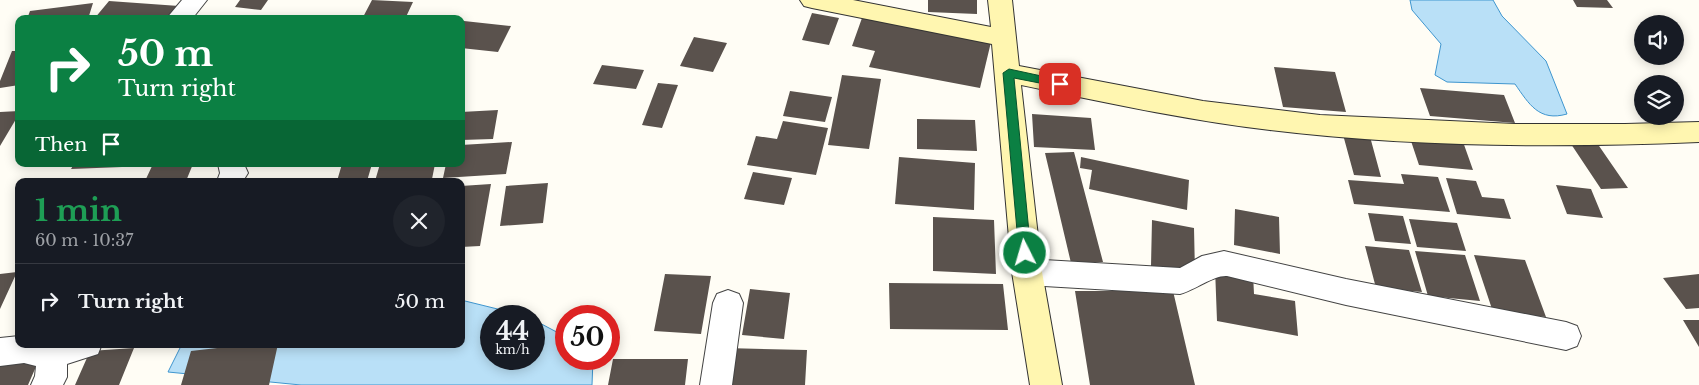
<!DOCTYPE html>
<meta charset="utf-8">
<style>
:root{--surface:#171b24;--page:#20242c;--text:#f1f3f6;--muted:#9ea1a6;--line:#363941}
body{margin:0;font-family:"Libre Baskerville",serif;background:var(--page);color:var(--text);height:100vh;display:flex;flex-direction:column;font-size:19px;white-space:nowrap}
*{box-sizing:border-box;margin:0}
p{font-size:16px;color:var(--muted)}
.icon{flex:none;width:28px;height:28px;fill:none;stroke:currentColor;stroke-width:2;stroke-linecap:round;stroke-linejoin:round}
.map{position:relative;flex:1;overflow:hidden}
.panel{position:absolute;left:15px;top:178px;width:450px;height:170px;display:flex;flex-direction:column;background:var(--surface);border-radius:10px;box-shadow:0 2px 12px #0003}
.panel>*{flex:none}
.guide{position:absolute;left:15px;top:15px;width:450px;height:152px;border-radius:10px;box-shadow:0 2px 12px #0003;background:#0b8043;color:#fff;overflow:hidden}
.buttons{position:absolute;left:1634px;top:15px;display:grid;gap:10px}
.buttons a{display:grid;place-items:center;width:50px;height:50px;border-radius:50%;background:var(--surface);box-shadow:0 2px 12px #0003;font-size:25px}
.speed{position:absolute;left:480px;top:305px;display:flex;gap:10px;font-size:25px;font-weight:700;text-align:center}
.speed>*{display:grid;place-content:center;width:65px;height:65px;border-radius:50%;background:var(--surface);box-shadow:0 2px 12px #0003;line-height:1}
.speed small{font-size:12px;font-weight:400}
.speed .limit{border:8px solid #d22;background:#fff;color:#111}
.pin{position:absolute;display:grid;place-items:center;width:42px;height:42px;color:#fff;margin:-21px;border-radius:10px;box-shadow:0 2px 8px #0006}
.me{position:absolute;width:55px;margin:-28px;rotate:355deg;stroke-linejoin:round;filter:drop-shadow(0 0 4px #0008)}
.turn{display:flex;align-items:center;gap:18px;height:105px;padding:0 20px;font-size:22px}
.turn .icon{width:65px;height:65px;stroke-width:2.5}
.turn b{display:block;font-size:35px;line-height:42px}
.then{display:flex;align-items:center;height:48px;padding:0 20px;background:#0003;gap:10px;font-size:19px}
.round{display:grid;place-items:center;flex:none;width:52px;height:52px;border-radius:26px;background:var(--page)}
.overview{display:flex;align-items:center;justify-content:space-between;height:85px;padding:0 20px}
h1{font-size:30px;font-weight:800;line-height:38px;color:#1e9e55}
ul{padding:0;list-style:none}
li{display:flex;align-items:center;gap:15px;height:75px;padding:0 20px;border-top:1px solid var(--line)}
li div{flex:1}
li b{display:block;font-size:19px}
li em{font-style:normal}
.map>svg:first-child{display:block}
.water{fill:#b9e0f7;stroke:#3f96cf}
.building{fill:#5a524d}
.lines{fill:none;stroke-linecap:round;stroke-linejoin:round}
.street-casing{stroke:#444;stroke-width:2}
.secondary-casing{stroke:#333;stroke-width:2}
.street{fill:#fff;fill-rule:evenodd}
.secondary{fill:#fff6b0;fill-rule:evenodd}
.route{fill:#0b8043;stroke:#07532c}
</style>
<div class="map">
<svg width="1699" height="385" viewBox="0 0 1699 385">
<rect width="100%" height="100%" fill="#fffdf5"/>
<path class="water" d="M1410,0H1493L1502,16L1546,61L1567,114C1539,122 1529,104 1515,84L1447,82L1435,75L1441,44L1412,10Z
M461,300L526,316H491V359H534V320L566,337V359H593L592,385H301L168,372L182,344H461Z"/>
<path class="building" d="M240,0H268L261,10L235,7Z
M372,0L413,2L405,19H362Z
M928,0H977V14L928,12Z
M1573,0H1607L1613,8L1577,7Z
M109,1L179,6L169,19H94Z
M93,3L88,19H27L30,11Z
M812,13L839,18L829,45L802,40Z
M862,18L991,42L980,88L869,67L875,51L852,46Z
M464,21L511,26L498,52L461,48V26Z
M694,37L727,43L713,72L680,66Z
M12,51H19V85L0,88V81Z
M602,65L644,70L636,89L593,84Z
M1274,67L1335,72L1346,112L1283,107Z
M842,75L881,79L869,149L828,145Z
M658,83L678,85L662,128L642,125Z
M1420,88L1504,95L1515,123L1430,116Z
M790,91L832,97L825,122L783,116Z
M498,110L493,139L461,140V112Z
M19,111V114L0,146V112Z
M1032,114L1091,118L1095,150L1034,147Z
M917,119L975,120L977,151L917,149Z
M783,121L828,128L816,175L747,165L756,136L777,139Z
M1342,131L1369,133L1381,177L1354,175Z
M1409,135L1462,139L1473,170L1419,165Z
M512,142L506,174L443,178L446,164H461V145Z
M1597,143L1628,188L1601,189L1571,144Z
M1074,152L1103,262L1071,263L1045,153Z
M899,157L975,163L974,210L895,204Z
M1081,157L1189,180L1187,210L1089,189L1092,170L1080,168Z
M74,164H124L122,167L71,169Z
M153,164H193L186,181H145Z
M342,164H372L367,181H337Z
M380,164H435L432,179L375,181Z
M753,172L792,178L784,205L744,199Z
M1401,174L1438,177L1450,212L1354,204L1348,180L1404,184Z
M1446,178L1476,181L1482,197L1504,199L1511,219L1457,214Z
M548,183L543,223L500,226L506,186Z
M491,184L480,246L461,247V186Z
M1556,185L1591,189L1603,218L1567,214Z
M1235,209L1279,217L1280,254L1234,245Z
M1368,213L1403,216L1411,244L1375,241Z
M933,217L994,220L996,274L933,271Z
M1409,219L1457,223L1466,251L1417,247Z
M1152,220L1194,228L1195,273L1151,266Z
M1365,246L1409,250L1422,292L1376,288Z
M1415,251L1465,255L1480,301L1428,296Z
M1474,255L1525,260L1546,317L1493,312Z
M1215,268L1253,274L1254,294L1295,301L1298,336L1217,321Z
M17,272L0,309V274Z
M665,274L711,276L701,334L654,331Z
M1699,274V308L1686,309L1663,278Z
M889,283L1003,284L1008,330L890,329Z
M750,289L790,293L784,339L742,335Z
M1075,291H1173L1195,385H1090Z
M1683,320H1699V347Z
M252,344H278L269,385H181L191,351Z
M134,348L119,385H75L90,351Z
M725,348L807,350L805,385H722Z
M613,359H688L685,385H608Z
M38,362L28,385H0V365Z"/>
<g class="lines">
<g class="street-casing">
<path id="street" d="M182,0H207L192,19H166Z
M218,164H244L248,173L243,181H217L220,173Z
M1224,251L1346,279L1566,322L1577,326L1581,336L1577,346L1566,350L1346,305L1227,276C1214,275 1195,290 1180,294L1027,285L1017,281L1012,272L1017,263L1027,259L1180,268L1202,256Z
M728,290L739,294L743,303L732,385H700L713,303L717,294Z
M19,336V344H102L98,354L67,364V377L63,385H31L35,376L36,366L24,363L0,366V338Z"/>
</g>
<g class="secondary-casing">
<path id="secondary" d="M800,0H853L991,27L988,0H1012L1019,66L1203,101L1320,115L1515,124H1625L1699,122V142C1559,148 1409,147 1270,130C1186,120 1103,102 1021,85L1042,272L1062,385H1030L1012,272L992,44L812,8L804,6Z"/>
</g>
<use href="#street" class="street"/>
<use href="#secondary" class="secondary"/>
</g>
<path class="route" d="M1009,69L1060,80L1065,84L1060,87L1014,78L1031,253L1029,257H1021L1019,253L1003,73Z"/>
</svg>
<div class="buttons">
<a><svg class="icon" aria-label="sound" viewBox="0 0 24 24"><path d="M4 9h4l5-4v14l-5-4H4zM17 9q2 3 0 6"/></svg></a>
<a><svg class="icon" aria-label="layers" viewBox="0 0 24 24"><path d="M12 4l9 5-9 5-9-5zM3 14l9 5 9-5"/></svg></a>
</div>
<div class="speed"><div>44<small>km/h</small></div><div class="limit">50</div></div>
<div class="pin" style="left:1060px;top:84px;background:#d93025"><svg class="icon" aria-label="arrive" viewBox="0 0 24 24"><path d="M6 21V4h12l-3 4 3 4H6"/></svg></div>
<svg class="me" style="left:1025px;top:253px" viewBox="-20 -20 40 40"><circle r="17" fill="#0b8043" stroke="#fff" stroke-width="3"/><path d="M0-11L8 9 0 5-8 9z" fill="#fff"/></svg>
<div class="guide">
<div class="turn"><svg class="icon" aria-label="right" viewBox="0 0 24 24"><path d="M7 20v-9h11M14 6l5 5-5 5"/></svg><div><b>50 m</b>Turn right</div></div>
<div class="then">Then<svg class="icon" aria-label="arrive" viewBox="0 0 24 24"><path d="M6 21V4h12l-3 4 3 4H6"/></svg></div>
</div>
<section class="panel">
<div class="overview"><div><h1>1 min</h1><p>60 m · 10:37</p></div><a class="round"><svg class="icon" aria-label="close" viewBox="0 0 24 24"><path d="M6 6l12 12M18 6L6 18"/></svg></a></div>
<ul>
<li><svg class="icon" aria-label="right" viewBox="0 0 24 24"><path d="M7 20v-9h11M14 6l5 5-5 5"/></svg><div><b>Turn right</b></div><em>50 m</em></li>
</ul>
</section>
</div>
